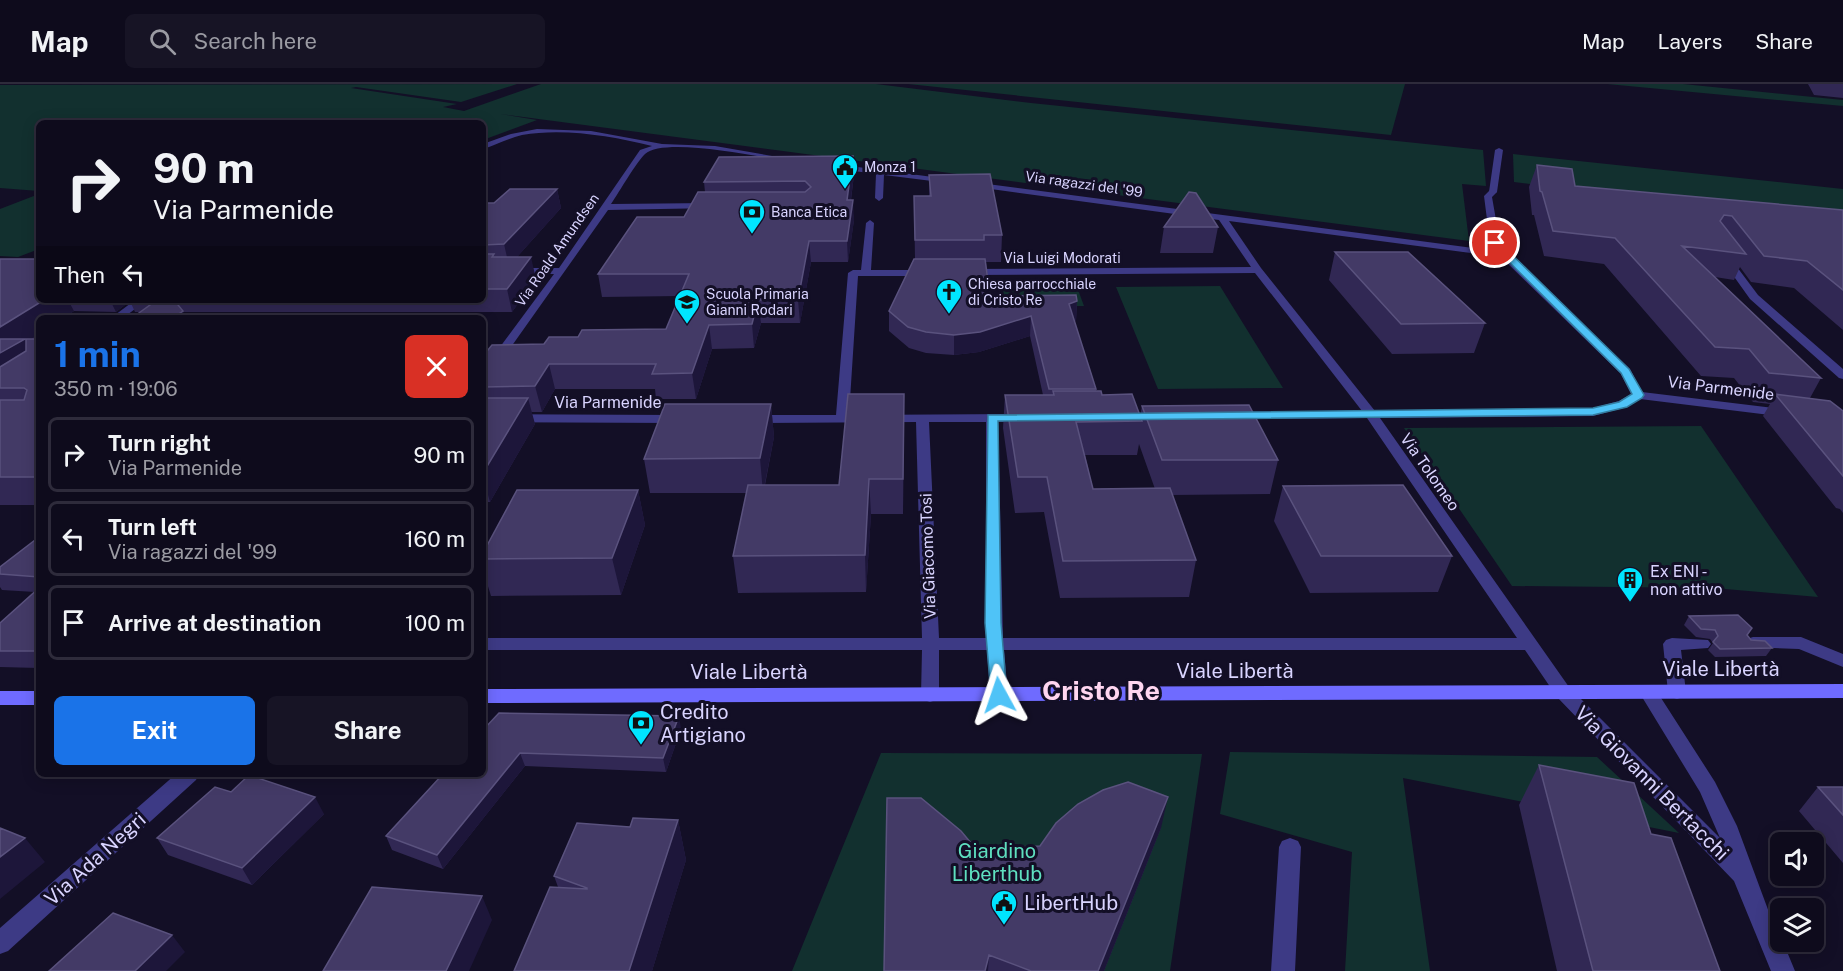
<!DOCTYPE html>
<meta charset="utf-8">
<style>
:root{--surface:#0e0b1c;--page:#171425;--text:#f1f3f6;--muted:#9b9ba3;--line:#2e2b3b;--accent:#1a73e8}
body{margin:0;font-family:"Public Sans",sans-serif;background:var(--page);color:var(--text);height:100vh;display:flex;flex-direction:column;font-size:22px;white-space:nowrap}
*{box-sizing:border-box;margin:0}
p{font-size:20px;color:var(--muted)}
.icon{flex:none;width:33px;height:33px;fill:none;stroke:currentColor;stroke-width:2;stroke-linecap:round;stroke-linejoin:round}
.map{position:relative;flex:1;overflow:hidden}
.details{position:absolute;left:36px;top:231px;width:450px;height:462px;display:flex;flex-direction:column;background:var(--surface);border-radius:9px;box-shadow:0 3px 15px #0003,0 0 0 2px var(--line)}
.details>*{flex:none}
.guide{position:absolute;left:36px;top:36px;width:450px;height:183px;border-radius:9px;box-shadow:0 3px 15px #0003,0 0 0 2px var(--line);background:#0e0b1c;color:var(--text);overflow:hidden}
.controls{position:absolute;left:1770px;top:748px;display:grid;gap:12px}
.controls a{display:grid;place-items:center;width:54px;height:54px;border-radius:9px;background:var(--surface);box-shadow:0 3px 15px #0003,0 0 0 2px var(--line);font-size:30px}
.pin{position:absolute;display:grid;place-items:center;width:51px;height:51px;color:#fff;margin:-26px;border:3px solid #fff;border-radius:50%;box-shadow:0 2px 6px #0007}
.me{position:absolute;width:66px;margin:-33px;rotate:355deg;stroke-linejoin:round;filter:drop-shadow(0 0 4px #0008)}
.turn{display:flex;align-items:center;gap:21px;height:126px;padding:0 18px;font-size:27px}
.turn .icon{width:78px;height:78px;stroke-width:2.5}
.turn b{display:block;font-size:42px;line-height:51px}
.then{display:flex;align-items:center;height:57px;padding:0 18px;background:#0003;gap:12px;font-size:22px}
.round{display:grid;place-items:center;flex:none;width:63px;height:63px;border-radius:9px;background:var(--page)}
.summary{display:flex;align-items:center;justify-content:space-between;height:102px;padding:0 18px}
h1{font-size:36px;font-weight:700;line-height:45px;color:var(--accent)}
.primary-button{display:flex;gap:12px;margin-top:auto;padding:12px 18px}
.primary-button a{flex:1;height:69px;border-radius:9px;background:var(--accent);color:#fff;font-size:24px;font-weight:700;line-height:69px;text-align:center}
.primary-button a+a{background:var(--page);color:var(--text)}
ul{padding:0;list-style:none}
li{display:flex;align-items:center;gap:18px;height:75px;margin:0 12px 9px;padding:0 6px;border:3px solid var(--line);border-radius:9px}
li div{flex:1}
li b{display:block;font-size:22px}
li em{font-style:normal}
header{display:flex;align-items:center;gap:36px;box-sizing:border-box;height:84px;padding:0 30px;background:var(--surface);border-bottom:2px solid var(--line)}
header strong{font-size:28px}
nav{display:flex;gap:33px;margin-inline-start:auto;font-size:21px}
.search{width:420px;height:54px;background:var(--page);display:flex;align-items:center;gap:15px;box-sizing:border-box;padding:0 21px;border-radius:9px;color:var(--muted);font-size:22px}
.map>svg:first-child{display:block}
.green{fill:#12302f}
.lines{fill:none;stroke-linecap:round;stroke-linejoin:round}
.service{fill:#3d3a85;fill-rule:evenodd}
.minor{fill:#3d3a85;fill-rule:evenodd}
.secondary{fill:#6f6bff;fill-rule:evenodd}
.wall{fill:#312854;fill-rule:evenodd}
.shaded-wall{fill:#1d163a}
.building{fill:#433a66;stroke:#5a527e;stroke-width:1.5}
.route{fill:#4fc3f7;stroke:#337fa1;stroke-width:1.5}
.labels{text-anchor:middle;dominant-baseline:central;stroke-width:6;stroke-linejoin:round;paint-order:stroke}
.far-poi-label{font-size:14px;fill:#d9d4ff;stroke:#130f26;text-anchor:start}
.far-street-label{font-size:14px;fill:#d9d4ff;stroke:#130f26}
.street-label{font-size:16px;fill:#d9d4ff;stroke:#130f26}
.poi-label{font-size:16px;fill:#d9d4ff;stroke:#130f26;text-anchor:start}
.near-street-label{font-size:20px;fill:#d9d4ff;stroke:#130f26}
.near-poi-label{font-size:20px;fill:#d9d4ff;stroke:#130f26;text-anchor:start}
.near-park-label{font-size:20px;fill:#5fe0c0;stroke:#130f26}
.near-district-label{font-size:27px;font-weight:bold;fill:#ffd6f0;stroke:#130f26}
</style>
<header>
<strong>Map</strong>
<div class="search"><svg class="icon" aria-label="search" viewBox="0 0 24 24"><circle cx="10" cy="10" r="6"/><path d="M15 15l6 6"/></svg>Search here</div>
<nav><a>Map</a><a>Layers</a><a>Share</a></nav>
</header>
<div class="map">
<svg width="1843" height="887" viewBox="0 0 1843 887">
<rect width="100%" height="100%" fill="#130f26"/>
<path class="green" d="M517,0L461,18L356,3L351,4L457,20L443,23L464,27L541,0H876L1031,19L1483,66L1486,102L1462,100L1469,157L500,30L537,36L483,56V39H39V107L0,104V1Z
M908,0H1405L1391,51Z
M1607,0H1683L1843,16V22Z
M1513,70L1843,105V144L1698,120L1514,98Z
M39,110V165L18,173L0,172V125Z
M1220,202L1283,304L1158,305L1116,203Z
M999,203H1077L1084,222H1002Z
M1701,342L1818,513L1714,504L1512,502L1404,344Z
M1230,668L1597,673L1679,749L1403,694L1430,887H1345L1352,768L1220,730Z
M881,669L1202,670L1170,887H792Z"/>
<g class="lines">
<path class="service" d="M1499,64L1503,66L1497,108L1493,110L1489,108L1495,66Z
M1753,553H1801L1843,570V583L1799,565L1747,563L1744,559L1747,555Z
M1672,554L1708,556L1711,560L1708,564L1681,566L1686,608L1683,613L1677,615L1671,613L1668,608L1663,560L1666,556Z
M1290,754L1298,757L1301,763L1295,887H1271L1279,763L1282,757Z"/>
<path class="minor" d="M537,45L591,47L662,60L715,62L795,76L791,78C764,74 665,52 645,70C635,80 620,107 611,120L711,119L715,122L714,124L608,126L487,297L483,298V286L554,190H483V184H559L640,66L652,62C611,52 564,44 522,51C509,54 496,61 483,65V60L511,50Z
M835,80L948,95L952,97L948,99L884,91L883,114L879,117L875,114L876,90L832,84L831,82Z
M972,98L1496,167L1490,159L1484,112L1490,106H1496L1497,108L1492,113L1500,159L1507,169L1630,285L1642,308L1790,326L1792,329L1790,332L1786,333L1640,315L1627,323L1593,332L1380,334L1569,603L1720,754L1700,708L1639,608L1642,603L1648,601L1654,603L1715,698L1737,742L1780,858H1783L1795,887H1771L1734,797L1557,613L1525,566H1004L1008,611L1005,616L999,618L993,616L990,611L987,566H939V611L936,616L930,618L924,616L921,611L922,566H483V554H922L916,338L753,339L747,335L753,331H836L848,189L853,186H861L866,139L870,136L874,139L871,186H928L933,189L928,192H858L849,331L1023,330L1029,334L1023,338H998L1003,554H1517L1367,334L1231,335L1230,332L1231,329L1236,328L1362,327L1255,189L967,191L962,188L967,185L1251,183L1219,136L969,102L968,100ZM1229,137L1501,173L1621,290L1631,310L1619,317L1593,324L1375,327L1261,184ZM929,338H986V554H939Z
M1722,171H1728L1758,211L1843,285V295L1839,294L1750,215L1720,173Z
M135,216H147L123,234H111Z
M483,330L678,331L684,335L678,339L483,338Z
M176,690H199L196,696L8,867L0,870V844Z"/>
<path class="secondary" d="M1843,600V614L483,619V605Z
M0,607H39V621H0Z"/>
</g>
<path class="wall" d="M1808,0H1843V14L1814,11Z
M1537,81L1575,102L1843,126V246L1794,204L1751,198L1740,183L1734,196L1715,193L1821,294L1810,314L1843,327V429L1840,425L1836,424L1763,332L1770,320L1753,318L1734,294L1701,292L1604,180L1544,172L1534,131H1532L1529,103Z
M854,91L851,116L854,136L848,178H811L800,239H761L754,264L712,265L696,315H656L655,305H555L542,328H531L535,340L490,418H483V272L578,253L666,245L680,212L602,213L598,190L684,133L705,108L704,98Z
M929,91L1002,151L1001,178H986L990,212L1077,217L1076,237H1074L1096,305V307L1140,332L1142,322L1278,376L1270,410L1172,411L1196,476L1189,513L1060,514L1044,428L1015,429L1003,344L1005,311H1043L1030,252L979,268L954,271L926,269L909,264L889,247V227L915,175L914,112H929ZM1139,360L1155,405H1093L1085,371H1137Z
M557,105L561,124L517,173L536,195L512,228H135L130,217L116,228L74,227L33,255H39V421H0V175L39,216H483V119H494Z
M1164,143H1218L1213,169H1160Z
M1335,168L1485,239L1474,269L1392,270L1329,196Z
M771,320L774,353L765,401H839L904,343L903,430H871L866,508L738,509L733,472L747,409H650L644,375Z
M1283,402L1452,472L1438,508L1310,509L1274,437Z
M638,406L645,441L621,511L491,512L483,486V469Z
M39,453V584L0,583V539L35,508L2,506L0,503V490Z
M1689,532L1748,552L1751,556L1772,564L1766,572L1715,573L1708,566L1713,559L1710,555L1696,553L1684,541Z
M681,645L666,688L525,682L443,785L392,766L386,752L483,646Z
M1539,681L1651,750L1720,887H1557L1519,721Z
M1818,703H1843V779L1799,727Z
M231,708L324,730L252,801L168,771L157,754Z
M678,736L686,776L652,887H514L558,803L554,792L630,743Z
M1161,744L1104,887H884L976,765L1040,762Z"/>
<path class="shaded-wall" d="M853,72L854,91L848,136L847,116Z
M557,105L561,124L509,182L504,160Z
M853,116L854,136L848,178L847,157Z
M809,157L811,178L800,239L798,216Z
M531,173L536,195L512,228L507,205Z
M44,216H68L74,227L64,234H39V250L27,258L38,279L0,302V243Z
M110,216H130V217L116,228Z
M758,216L761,239L754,264L752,240Z
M1077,217L1076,237L1067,240L1069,220Z
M183,227L186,234H173Z
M1031,232L1030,252L979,268L954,271V251Z
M709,241L712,265L696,315L692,289Z
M549,280L555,305L542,328L535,302Z
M904,310V343L903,430V395Z
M528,314L535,340L490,418L483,393V389Z
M771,320L774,353L763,409L760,374Z
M869,395L871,430L866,508L865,471Z
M638,406L645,441L621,511L612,474Z
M679,632L681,645L666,688L663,674Z
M520,669L525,682L443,785L437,771Z
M315,713L324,730L252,801L242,784Z
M1168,713L1161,744L1104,887H1098Z
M678,736L686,776L652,887H629Z
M25,754L45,778L0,815V773Z
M482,812L492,836L469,887H446Z
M172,851L185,868L166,887H135Z
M989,871L988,887H985Z"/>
<path class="building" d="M853,72L847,116H853L847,157H809L798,216H758L752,240L709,241L692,289L652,290L656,280H549L535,302L483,303V272L492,261L544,260L549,253H578L582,246L666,245L689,190H598L637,133H684L698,108H805L811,103L805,97L704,98L719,73Z
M1537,81L1572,85L1575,102L1843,126V206L1807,177L1764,172L1732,132L1724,131L1720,137L1746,170L1682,162L1821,294L1769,289L1749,265L1715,263L1615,154L1553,147L1542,108L1540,107Z
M990,90L1002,151H984V156H915L914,112H931L929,91Z
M510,105H557L504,160L483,161V119H494Z
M1189,108L1196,109L1218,143H1164Z
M1335,168H1408L1485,239L1401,240Z
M483,170H494L492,173H531L507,205H483Z
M0,175H39V216H44L0,243Z
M914,175H985L990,212L1076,211L1077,217L1069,220L1096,305H1049L1031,232L980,248L954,251L926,248L908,243L889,227Z
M157,216H174L183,227L173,234H132Z
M0,255H25L0,269Z
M26,255H39V393H0V316H24L27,306L24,304H0V283L26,267Z
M1053,307H1101L1102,311L1132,310L1142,337L1076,338L1093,405L1170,404L1196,476L1063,477L1047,393H1018L1005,311H1054Z
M848,310H904L903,395H869L865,471L733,472L748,401H839Z
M1775,310L1830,317L1843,327V392Z
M483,314H528L483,389Z
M665,320H771L760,374L644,375Z
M1249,321L1278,376H1162L1142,322Z
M1403,401L1452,472H1321L1283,402Z
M517,406H638L612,474L483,475V469Z
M39,453V493L0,490V483Z
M39,504V567H0V539Z
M1738,531L1752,544L1747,551L1751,556L1765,557L1772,564L1720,565L1713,558L1718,552L1715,546L1701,545L1689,532Z
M499,629L679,632L663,674L520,669L437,771L386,752L443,690H483V646Z
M1539,681L1634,699L1651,750L1671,754L1720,887H1593Z
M249,691L315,713L242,784L157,754L215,703L231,708Z
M1128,698L1168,713L1098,887H1031L989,871L985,887H884L887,714H921L961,747L976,765L1040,762L1056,739L1078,720L1103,706Z
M1818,703H1843V731Z
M633,734L678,736L629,887H514L550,803L587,805V804L554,792L577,739L630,743Z
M0,744L25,754L0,773Z
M372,803L482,812L446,887H323Z
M113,829L172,851L135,887H49Z"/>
<path class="route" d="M1492,157H1498L1629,285L1644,311L1642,314L1627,323L1593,331L998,337L1001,539L1007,611L1005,615H993L991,611L985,539L988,331L1593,324L1619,318L1632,310L1621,289L1492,161Z"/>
<defs>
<g id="civic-pin" transform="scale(1.35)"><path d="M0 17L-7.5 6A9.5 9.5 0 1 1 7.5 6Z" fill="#00e5ff" stroke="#130f26"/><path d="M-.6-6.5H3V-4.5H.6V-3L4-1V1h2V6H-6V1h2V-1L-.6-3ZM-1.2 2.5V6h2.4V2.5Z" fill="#111"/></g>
<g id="bank-pin" transform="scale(1.35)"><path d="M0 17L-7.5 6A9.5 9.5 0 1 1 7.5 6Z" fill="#00e5ff" stroke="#130f26"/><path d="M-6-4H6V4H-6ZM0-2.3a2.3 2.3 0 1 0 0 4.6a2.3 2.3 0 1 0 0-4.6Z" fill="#111"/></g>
<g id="church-pin" transform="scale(1.35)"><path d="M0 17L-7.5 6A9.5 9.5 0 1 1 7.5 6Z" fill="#00e5ff" stroke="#130f26"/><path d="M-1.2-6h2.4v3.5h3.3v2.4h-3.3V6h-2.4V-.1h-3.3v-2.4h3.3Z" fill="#111"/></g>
<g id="school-pin" transform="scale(1.35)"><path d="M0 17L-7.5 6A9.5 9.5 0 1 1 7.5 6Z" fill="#00e5ff" stroke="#130f26"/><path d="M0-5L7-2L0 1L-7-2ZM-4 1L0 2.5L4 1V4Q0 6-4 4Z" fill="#111"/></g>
<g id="building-pin" transform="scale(1.35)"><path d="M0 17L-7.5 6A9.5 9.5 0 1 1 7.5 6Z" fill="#00e5ff" stroke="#130f26"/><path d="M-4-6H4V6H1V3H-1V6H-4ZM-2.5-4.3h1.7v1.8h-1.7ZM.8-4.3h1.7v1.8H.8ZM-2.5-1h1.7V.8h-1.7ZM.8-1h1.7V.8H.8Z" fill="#111"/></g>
</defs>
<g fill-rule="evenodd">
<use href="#civic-pin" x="845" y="83"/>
<use href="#bank-pin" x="752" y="128"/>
<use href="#church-pin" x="949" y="208"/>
<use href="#school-pin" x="687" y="218"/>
<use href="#building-pin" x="1630" y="496"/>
<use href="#bank-pin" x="641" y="639"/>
<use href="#civic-pin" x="1004" y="819"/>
</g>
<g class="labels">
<g class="far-poi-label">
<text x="864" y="83">Monza 1</text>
<text x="771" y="128">Banca Etica</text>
<text x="968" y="200">Chiesa parrocchiale<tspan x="968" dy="16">di Cristo Re</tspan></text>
<text x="706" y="210">Scuola Primaria<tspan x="706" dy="16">Gianni Rodari</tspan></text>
</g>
<g class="far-street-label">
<text transform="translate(1084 100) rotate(8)">Via ragazzi del '99</text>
<text transform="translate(557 166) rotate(-55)">Via Roald Amundsen</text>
<text x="1062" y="174">Via Luigi Modorati</text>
</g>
<g class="street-label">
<text transform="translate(1721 304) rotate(7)">Via Parmenide</text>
<text x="608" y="318">Via Parmenide</text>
<text transform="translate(1430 388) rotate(55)">Via Tolomeo</text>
<text transform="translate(928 472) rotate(-92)">Via Giacomo Tosi</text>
</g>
<g class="poi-label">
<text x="1650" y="487">Ex ENI -<tspan x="1650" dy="18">non attivo</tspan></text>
</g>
<g class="near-street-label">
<text x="1721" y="585">Viale Libertà</text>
<text x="1235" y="587">Viale Libertà</text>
<text x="749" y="588">Viale Libertà</text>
<text transform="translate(1652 699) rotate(45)">Via Giovanni Bertacchi</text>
<text transform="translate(95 775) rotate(-42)">Via Ada Negri</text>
</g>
<g class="near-poi-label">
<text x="660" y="628">Credito<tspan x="660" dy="23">Artigiano</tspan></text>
<text x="1024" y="819">LibertHub</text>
</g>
<g class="near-park-label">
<text x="997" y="767">Giardino<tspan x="997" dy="23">Liberthub</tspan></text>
</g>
<g class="near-district-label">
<text x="1101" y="606">Cristo Re</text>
</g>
</g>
</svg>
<div class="controls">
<a><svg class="icon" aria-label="sound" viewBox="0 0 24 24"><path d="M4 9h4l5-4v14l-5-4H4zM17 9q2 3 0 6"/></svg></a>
<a><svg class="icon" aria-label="layers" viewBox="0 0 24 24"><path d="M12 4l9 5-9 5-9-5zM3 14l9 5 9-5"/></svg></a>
</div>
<div class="pin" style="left:1495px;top:159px;background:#d93025"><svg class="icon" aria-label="arrive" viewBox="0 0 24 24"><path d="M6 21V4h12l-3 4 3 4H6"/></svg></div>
<svg class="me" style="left:999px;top:611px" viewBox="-20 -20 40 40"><path d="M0-17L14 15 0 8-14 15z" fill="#4fc3f7" stroke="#fff" stroke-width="4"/></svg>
<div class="guide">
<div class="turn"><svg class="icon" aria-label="right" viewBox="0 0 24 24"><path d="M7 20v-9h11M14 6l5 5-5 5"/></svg><div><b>90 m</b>Via Parmenide</div></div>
<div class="then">Then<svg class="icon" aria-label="left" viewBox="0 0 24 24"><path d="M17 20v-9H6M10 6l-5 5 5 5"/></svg></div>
</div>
<section class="details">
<div class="summary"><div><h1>1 min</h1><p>350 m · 19:06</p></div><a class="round" style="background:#d93025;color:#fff"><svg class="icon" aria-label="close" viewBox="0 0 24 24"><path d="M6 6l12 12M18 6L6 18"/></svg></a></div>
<ul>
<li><svg class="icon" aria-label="right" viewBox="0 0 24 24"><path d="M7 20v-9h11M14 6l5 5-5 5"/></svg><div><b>Turn right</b><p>Via Parmenide</p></div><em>90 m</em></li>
<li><svg class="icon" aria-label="left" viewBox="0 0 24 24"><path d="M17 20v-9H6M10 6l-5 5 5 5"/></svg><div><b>Turn left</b><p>Via ragazzi del '99</p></div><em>160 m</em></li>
<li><svg class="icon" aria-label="arrive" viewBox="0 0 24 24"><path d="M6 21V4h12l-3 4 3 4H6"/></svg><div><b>Arrive at destination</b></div><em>100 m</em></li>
</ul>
<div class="primary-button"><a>Exit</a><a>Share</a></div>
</section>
</div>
